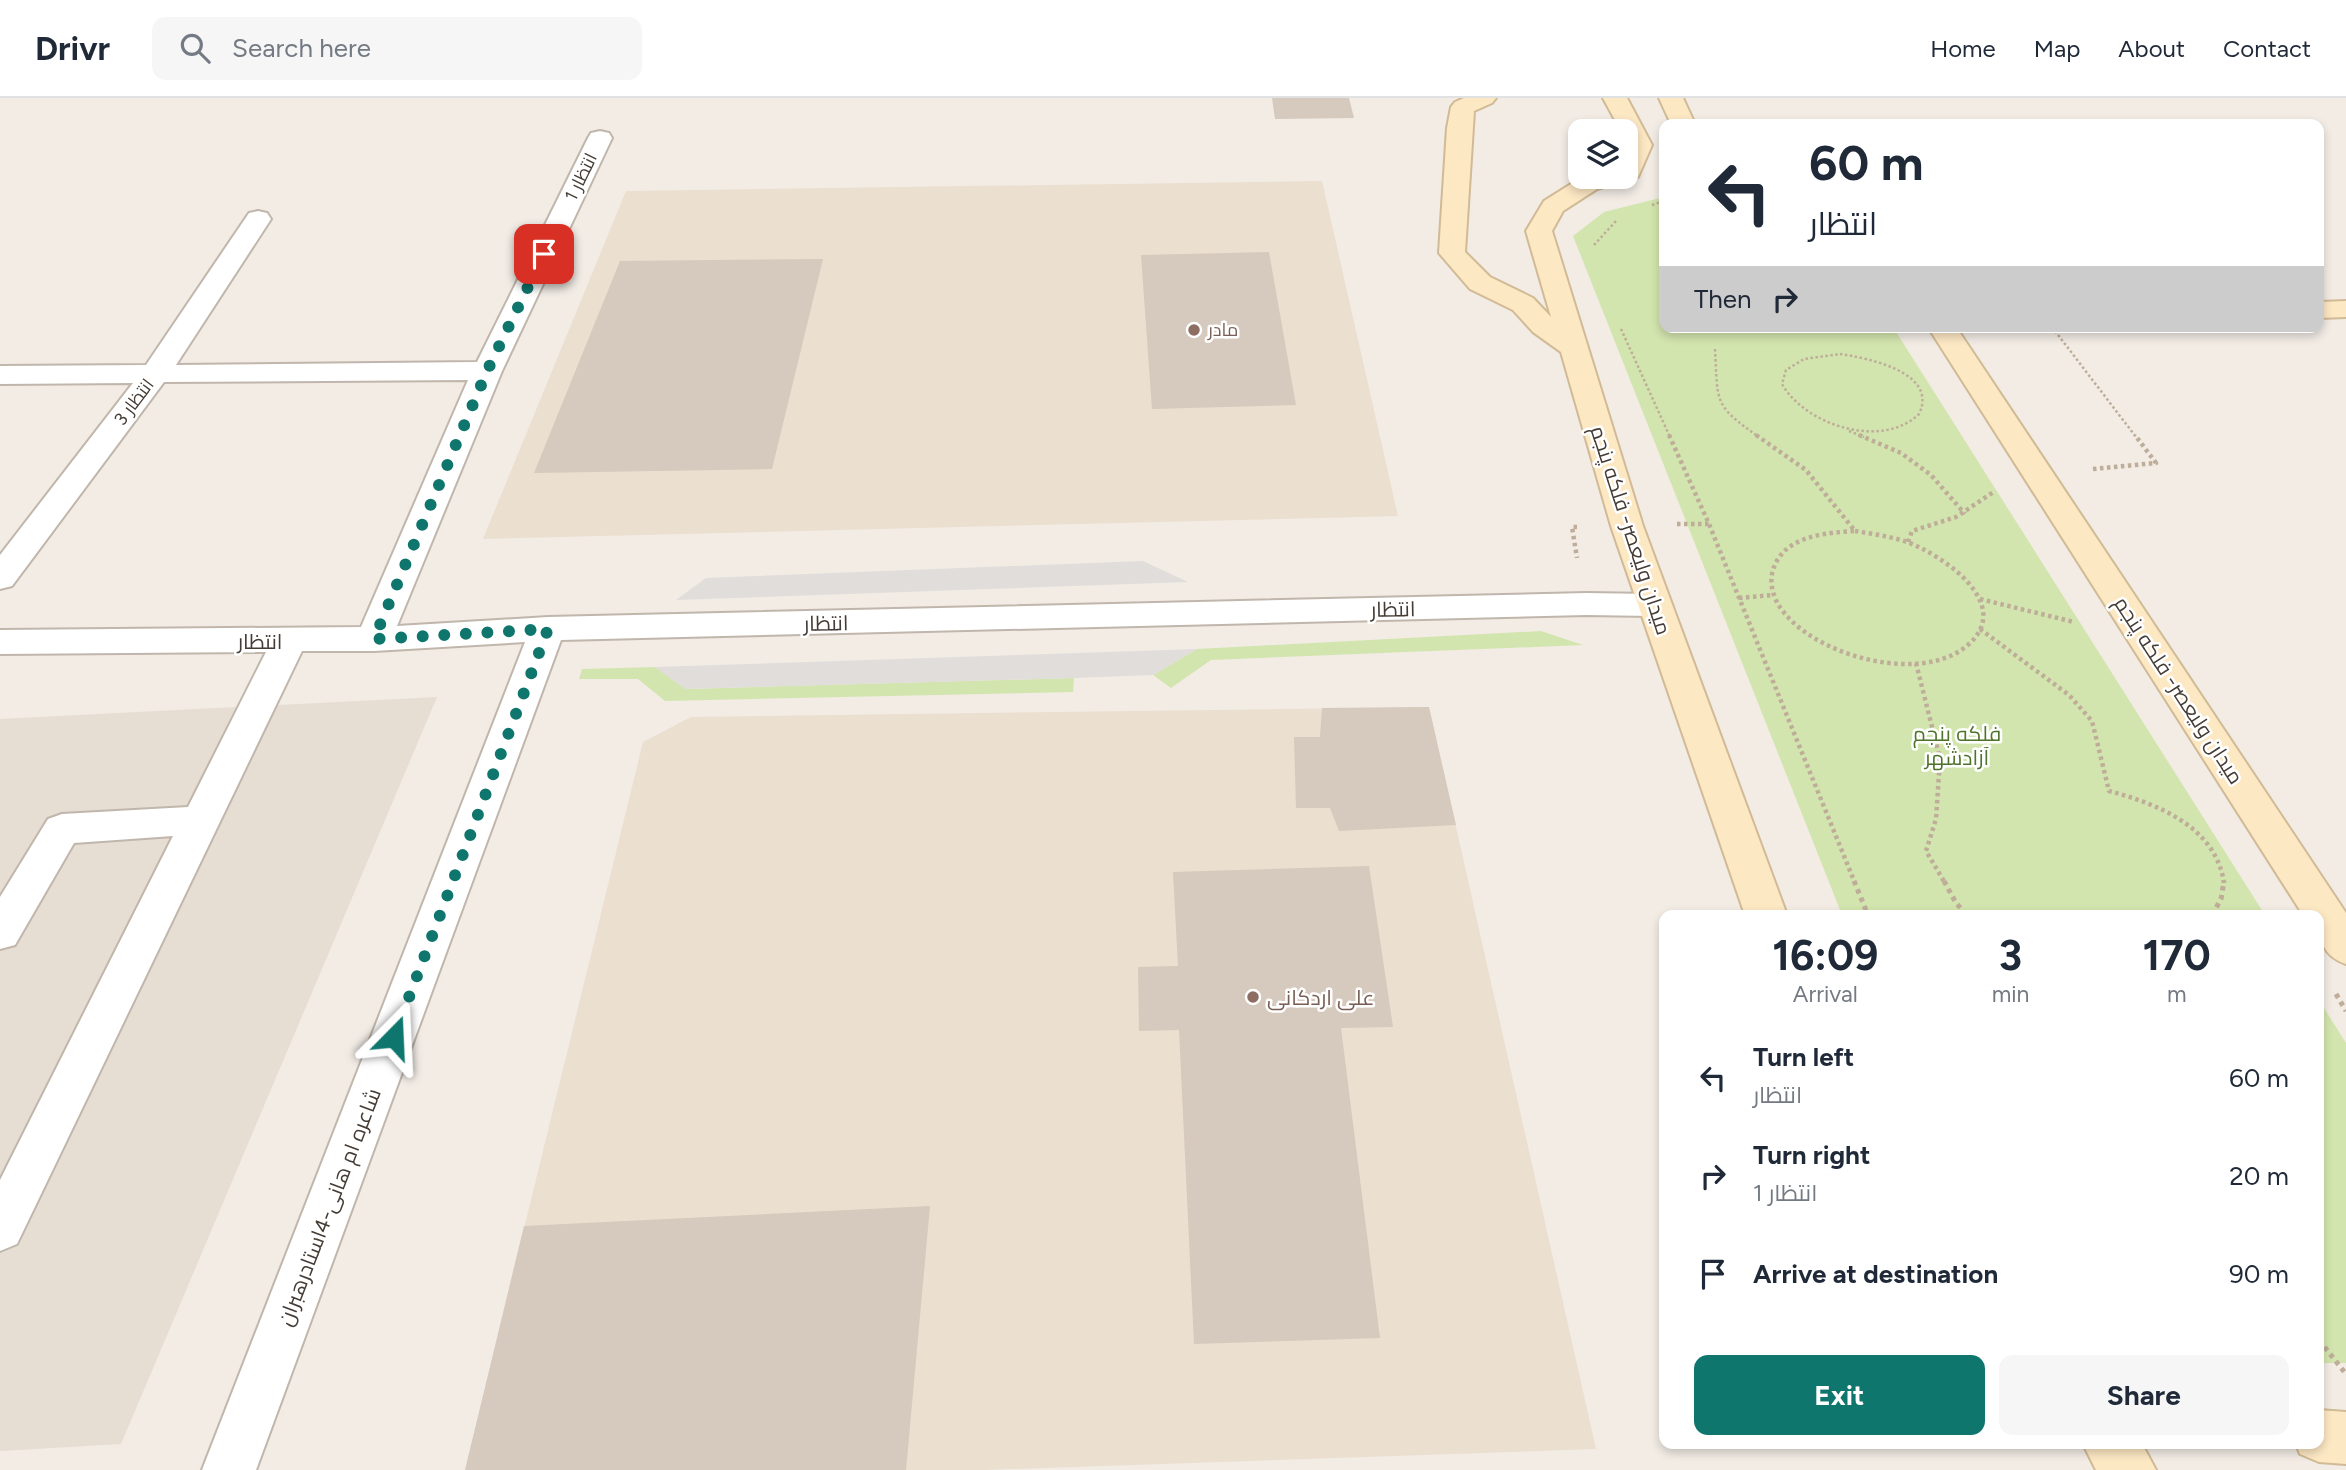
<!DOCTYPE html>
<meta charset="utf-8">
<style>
:root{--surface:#fff;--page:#f6f6f7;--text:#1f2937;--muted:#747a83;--line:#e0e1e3;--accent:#0f766e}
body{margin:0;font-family:Figtree,Cairo,sans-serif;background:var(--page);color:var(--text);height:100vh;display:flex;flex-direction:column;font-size:26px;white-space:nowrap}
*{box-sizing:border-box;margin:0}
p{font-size:23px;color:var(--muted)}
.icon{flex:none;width:38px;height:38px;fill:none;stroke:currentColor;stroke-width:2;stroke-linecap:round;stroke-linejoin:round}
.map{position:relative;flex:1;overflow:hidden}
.drawer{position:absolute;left:1659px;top:812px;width:665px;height:539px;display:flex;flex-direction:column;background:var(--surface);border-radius:14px;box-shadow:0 4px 10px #0003}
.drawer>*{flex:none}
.top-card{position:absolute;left:1659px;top:21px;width:665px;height:214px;border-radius:14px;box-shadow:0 4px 10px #0003;background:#fff;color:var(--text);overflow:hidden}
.tools{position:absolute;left:1568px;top:21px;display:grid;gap:14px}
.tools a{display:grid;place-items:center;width:70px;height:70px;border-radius:14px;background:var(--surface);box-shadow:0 4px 10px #0003;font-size:35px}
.pin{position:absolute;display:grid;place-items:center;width:60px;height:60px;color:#fff;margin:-30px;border-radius:14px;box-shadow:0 4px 10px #0006}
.me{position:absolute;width:77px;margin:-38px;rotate:21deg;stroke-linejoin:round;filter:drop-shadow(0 0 5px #0008)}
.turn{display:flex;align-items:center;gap:24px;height:147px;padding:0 35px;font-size:32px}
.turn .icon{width:91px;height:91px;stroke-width:2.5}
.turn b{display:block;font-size:49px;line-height:60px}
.then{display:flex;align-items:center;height:66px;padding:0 35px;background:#0003;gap:14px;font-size:26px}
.eta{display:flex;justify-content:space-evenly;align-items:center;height:119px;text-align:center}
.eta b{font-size:42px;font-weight:700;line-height:49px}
.primary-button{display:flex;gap:14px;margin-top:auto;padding:14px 35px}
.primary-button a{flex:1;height:80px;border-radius:14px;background:var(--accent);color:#fff;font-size:28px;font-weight:700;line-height:80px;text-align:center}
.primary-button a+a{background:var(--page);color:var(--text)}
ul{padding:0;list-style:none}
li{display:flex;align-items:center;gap:21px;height:98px;padding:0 35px}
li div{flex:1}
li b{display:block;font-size:26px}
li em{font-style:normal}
header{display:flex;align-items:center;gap:42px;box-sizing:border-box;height:98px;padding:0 35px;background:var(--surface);border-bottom:2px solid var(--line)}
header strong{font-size:33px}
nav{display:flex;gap:38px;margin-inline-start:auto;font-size:24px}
.search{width:490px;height:63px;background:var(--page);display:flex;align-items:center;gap:18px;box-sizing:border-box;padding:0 24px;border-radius:14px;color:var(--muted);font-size:26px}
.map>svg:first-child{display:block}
.residential{fill:#e6ddd3}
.education{fill:#ebdfcf}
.green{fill:#d3e5ae}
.parking{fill:#e0ddda}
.building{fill:#d6c9bd}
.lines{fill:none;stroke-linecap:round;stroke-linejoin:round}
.street-casing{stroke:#c0b6ab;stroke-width:4}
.secondary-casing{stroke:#d1ba96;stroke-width:4}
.path-far2{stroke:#bead99;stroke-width:2.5;stroke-dasharray:2.5 2.5;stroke-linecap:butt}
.path-far1{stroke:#bead99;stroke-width:4.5;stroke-dasharray:3.5 3.5;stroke-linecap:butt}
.path{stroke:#bead99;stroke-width:5;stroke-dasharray:4.5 4.5;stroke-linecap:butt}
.street{fill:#fff;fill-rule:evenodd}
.secondary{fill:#fde8c4;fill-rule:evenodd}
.route{stroke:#0f766e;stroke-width:12;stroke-dasharray:0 21.6}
.education-dot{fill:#8d6e63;stroke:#fff;stroke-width:2.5}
.labels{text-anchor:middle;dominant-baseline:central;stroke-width:5;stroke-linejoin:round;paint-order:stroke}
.far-street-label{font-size:18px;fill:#443c35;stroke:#fff}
.far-education-label{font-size:18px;fill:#785e54;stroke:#fff;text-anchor:start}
.street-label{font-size:21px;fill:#443c35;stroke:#fff}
.park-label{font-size:21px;fill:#4f732a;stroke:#fff}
.education-label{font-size:21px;fill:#785e54;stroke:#fff;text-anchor:start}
</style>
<header>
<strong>Drivr</strong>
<div class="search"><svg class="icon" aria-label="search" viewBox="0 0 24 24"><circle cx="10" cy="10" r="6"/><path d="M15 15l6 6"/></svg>Search here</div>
<nav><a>Home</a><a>Map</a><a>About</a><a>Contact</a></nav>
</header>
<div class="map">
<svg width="2346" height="1372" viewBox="0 0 2346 1372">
<rect width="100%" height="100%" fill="#f2ece5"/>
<path class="residential" d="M437,599L121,1346L0,1353V621Z"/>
<path class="education" d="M1322,83L1398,418L483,441L626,93Z
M1429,609L1596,1351L985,1372H465L643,644L691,619Z"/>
<path class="green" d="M1664,99V229H1893L2265,817H1842L1573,138L1604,114Z
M1541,533L1583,547L1211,562L1171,590L1153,577L1197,551Z
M655,569L686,591L1074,580L1073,594L665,603L638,581H579L582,571Z
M2319,902L2346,945V1265H2319Z"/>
<path class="parking" d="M1143,463L1188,484L676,502L706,480Z
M1197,551L1153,577L1074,580L685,591L655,569Z"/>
<path class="building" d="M1272,0H1349L1354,20L1275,21Z
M1269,154L1296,307L1152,311L1141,157Z
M823,161L772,371L534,375L620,163Z
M1429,609L1456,727L1339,733L1330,710H1296L1294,639H1320L1322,610Z
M1369,768L1393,929L1341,930L1380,1240L1194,1246L1179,932L1139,933L1138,869L1178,868L1173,774Z
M930,1108L906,1372H465L524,1128Z"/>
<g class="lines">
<g class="street-casing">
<path id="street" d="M600,33L609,35L612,40L502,273L397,528L548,519L1586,495L1653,496L1665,499L1670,507L1665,515L1653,518L1586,517L561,542L256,1372H202L525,544L374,553H302L17,1146L0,1153V1082L173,738L74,745L15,847L0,851V799L48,721L62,716L188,709L266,554L0,556V532L361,529L468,282L164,284L12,488L0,491V457L133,285L0,286V268L146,267L249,115L258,113L267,115L271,121L176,267L477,264L588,40L591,35Z"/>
</g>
<g class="secondary-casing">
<path id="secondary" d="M1464,0H1496L1492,5L1474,13L1465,154L1490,179L1533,200L1551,219L1526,133L1544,103L1579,81L1626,79V33H1621L1603,0H1627L1652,47L1638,79L1624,80L1621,84L1597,91L1563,113L1552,133L1643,428L1787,817H1745L1611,428L1561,254L1533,234L1513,212L1470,191L1439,155L1447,30L1451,9L1455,4Z
M1659,0H1683L1695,26H1671Z
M2346,203V219L2319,220V204Z
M1928,229H1956L2346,815V866C2322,858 2319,841 2319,817H2303Z
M2319,1312L2346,1314V1366L2319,1364L2300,1356L2296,1346H2319Z
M2083,1346H2142L2156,1372H2096Z"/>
</g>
<path class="path-far2" d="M1652,107L1664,103
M1594,147L1616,123
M2052,229L2136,339
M1621,231L1670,339
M1715,251C1718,305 1713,307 1759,339
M1840,256C1867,260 1939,274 1919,316C1882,352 1805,327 1782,286L1786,272L1804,261Z
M1849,333L1864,339"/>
<path class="path-far1" d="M1669,337L1709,426L1855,785
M1756,337L1806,372L1855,433
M1859,337L1901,355L1931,377L1965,416
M2093,371L2156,365L2135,337
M1677,426H1709
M1577,429H1572L1577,460
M1855,433C1872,436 1890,438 1907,444C1942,457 2014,505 1969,546C1922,589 1808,557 1778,506C1773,497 1770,486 1772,476C1780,438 1824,435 1855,433Z
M1908,444L1912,433L1956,419L1995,393
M1739,500L1773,497
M1980,501L2074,524
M1980,531L2069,597L2092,623L2109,693C2158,706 2216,729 2224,785
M1916,565L1940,661L1936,721L1926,753L1945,785"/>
<path class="path" d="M1854,783L1868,817
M1944,783L1956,805L1967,817
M2212,817L2221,801L2224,783
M2336,896L2346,913
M2319,1242L2346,1276"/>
<use href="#street" class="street"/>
<use href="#secondary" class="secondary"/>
</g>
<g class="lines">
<path class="route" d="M394,939L548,531L374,541L487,273L544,156"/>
</g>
<g class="education-dot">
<circle cx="1194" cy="232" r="7"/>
<circle cx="1253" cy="899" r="7"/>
</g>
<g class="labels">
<g class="far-street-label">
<text transform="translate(581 79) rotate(-64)">انتظار 1</text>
<text transform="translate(134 304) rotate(-53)">انتظار 3</text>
</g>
<g class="far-education-label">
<text x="1208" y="232">مادر</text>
</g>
<g class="street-label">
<text transform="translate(1631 432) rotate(72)">میدان ولیعصر- فلکه پنجم</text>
<text transform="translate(1393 511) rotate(-1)">انتظار</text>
<text transform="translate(826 525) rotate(-1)">انتظار</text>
<text x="260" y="543">انتظار</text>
<text transform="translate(2179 592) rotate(57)">میدان ولیعصر- فلکه پنجم</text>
<text transform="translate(329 1109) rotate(-69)">شاعره ام هانی-4استادرهبران</text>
</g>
<g class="park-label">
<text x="1957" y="635">فلکه پنجم<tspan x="1957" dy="24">آزادشهر</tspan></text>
</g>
<g class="education-label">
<text x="1267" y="899">علی اردکانی</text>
</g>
</g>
</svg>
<div class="tools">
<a><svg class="icon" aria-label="layers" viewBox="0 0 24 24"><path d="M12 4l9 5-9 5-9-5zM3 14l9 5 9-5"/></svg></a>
</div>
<div class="pin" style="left:544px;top:156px;background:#d93025"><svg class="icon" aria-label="arrive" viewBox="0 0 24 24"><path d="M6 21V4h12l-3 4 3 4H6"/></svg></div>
<svg class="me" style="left:394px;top:939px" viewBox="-20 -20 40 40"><path d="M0-17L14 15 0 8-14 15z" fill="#0f766e" stroke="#fff" stroke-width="4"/></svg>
<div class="top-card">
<div class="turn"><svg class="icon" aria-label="left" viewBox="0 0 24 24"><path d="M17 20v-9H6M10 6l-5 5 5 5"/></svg><div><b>60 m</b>انتظار</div></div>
<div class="then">Then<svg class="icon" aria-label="right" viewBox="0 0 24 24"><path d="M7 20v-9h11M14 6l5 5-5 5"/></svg></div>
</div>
<section class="drawer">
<div class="eta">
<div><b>16:09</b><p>Arrival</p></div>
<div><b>3</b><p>min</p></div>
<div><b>170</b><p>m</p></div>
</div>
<ul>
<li><svg class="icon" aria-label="left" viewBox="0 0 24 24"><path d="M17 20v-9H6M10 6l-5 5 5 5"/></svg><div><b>Turn left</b><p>انتظار</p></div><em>60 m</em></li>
<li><svg class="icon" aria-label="right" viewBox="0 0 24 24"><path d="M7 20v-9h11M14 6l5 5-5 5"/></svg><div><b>Turn right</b><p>انتظار 1</p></div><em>20 m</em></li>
<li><svg class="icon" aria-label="arrive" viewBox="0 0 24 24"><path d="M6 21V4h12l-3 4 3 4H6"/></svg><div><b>Arrive at destination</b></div><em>90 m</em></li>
</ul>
<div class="primary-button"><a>Exit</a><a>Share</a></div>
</section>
</div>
